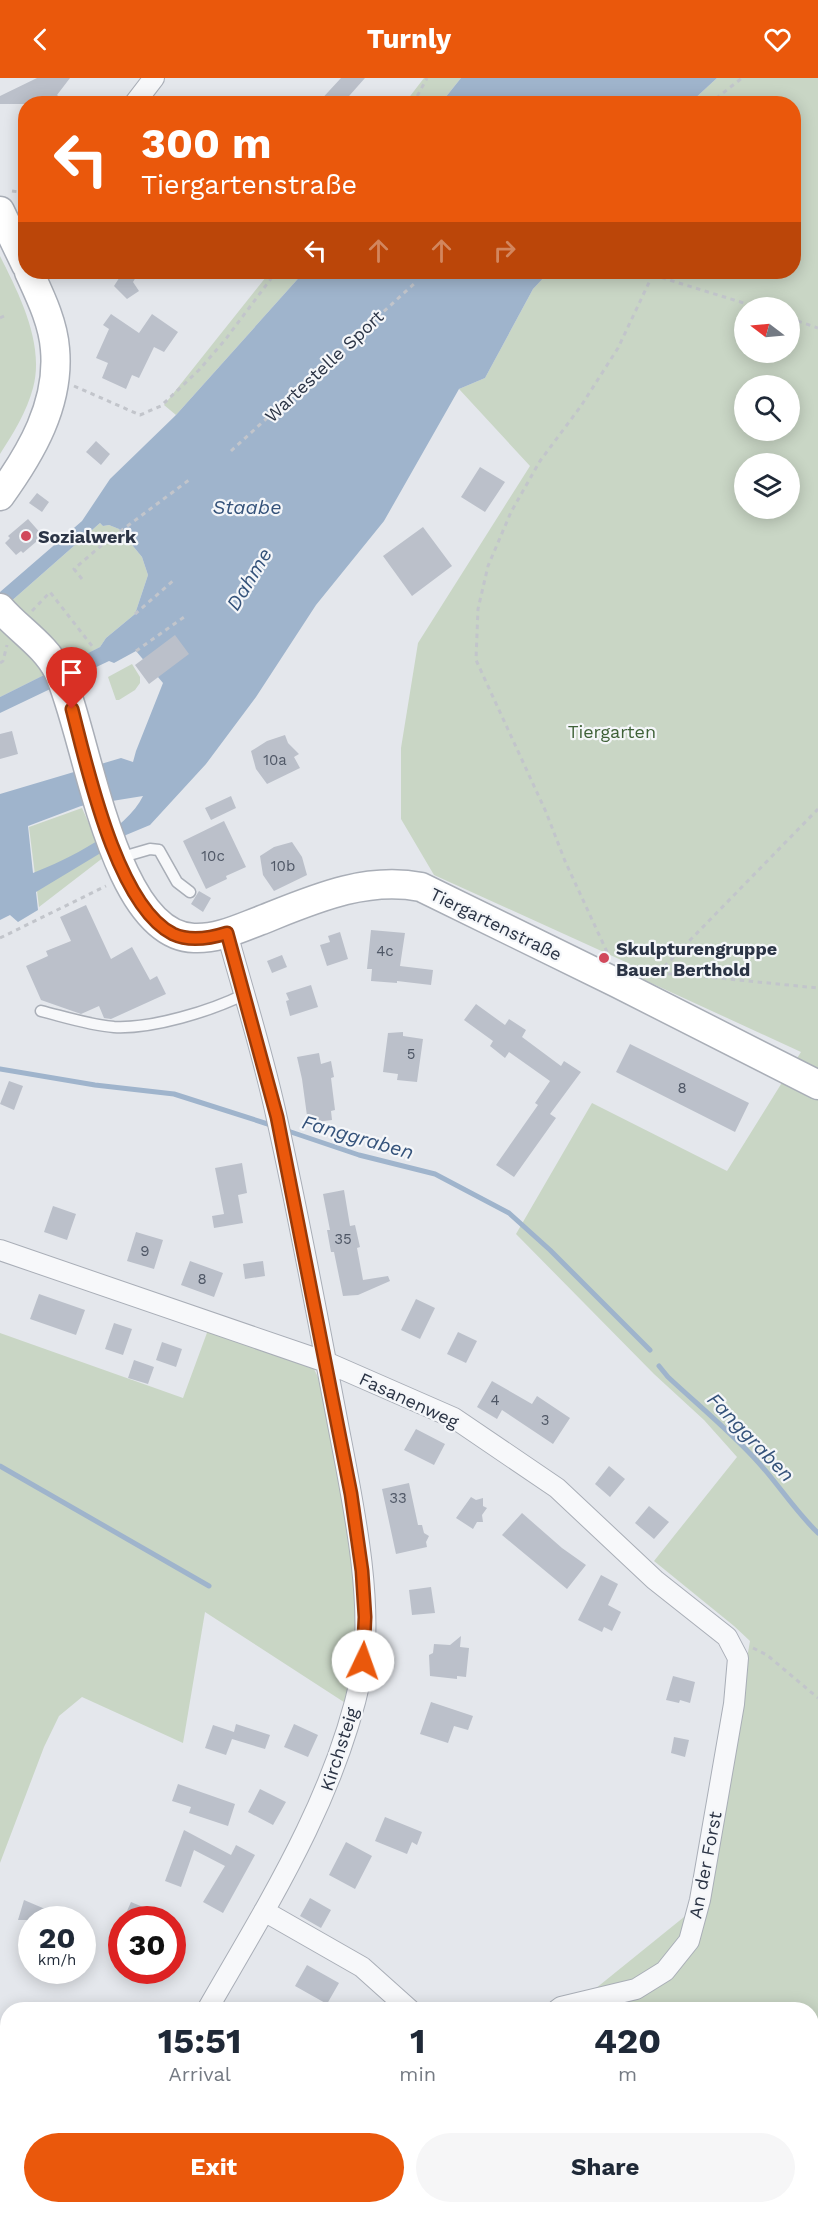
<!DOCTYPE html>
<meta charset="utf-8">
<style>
:root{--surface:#fff;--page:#f6f6f7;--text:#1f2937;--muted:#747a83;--accent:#ea580c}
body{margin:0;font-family:"Work Sans",sans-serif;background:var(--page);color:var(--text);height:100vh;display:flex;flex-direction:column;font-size:22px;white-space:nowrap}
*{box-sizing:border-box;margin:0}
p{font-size:20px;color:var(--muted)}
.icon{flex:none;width:33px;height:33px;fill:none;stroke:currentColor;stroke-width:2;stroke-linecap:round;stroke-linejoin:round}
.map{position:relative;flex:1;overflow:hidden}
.panel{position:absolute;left:0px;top:1924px;width:819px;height:212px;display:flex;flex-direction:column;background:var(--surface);border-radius:24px 24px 0 0;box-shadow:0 3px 15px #0003}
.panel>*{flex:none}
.hud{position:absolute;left:18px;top:18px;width:783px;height:183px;border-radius:24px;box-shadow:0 3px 15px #0003;background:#ea580c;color:#fff;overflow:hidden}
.needle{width:39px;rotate:286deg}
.controls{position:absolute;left:734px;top:219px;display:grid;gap:12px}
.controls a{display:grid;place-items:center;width:66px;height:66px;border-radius:50%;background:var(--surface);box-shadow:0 3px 15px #0003;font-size:30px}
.speed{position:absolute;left:18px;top:1828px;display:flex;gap:12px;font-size:30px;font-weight:700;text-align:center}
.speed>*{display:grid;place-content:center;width:78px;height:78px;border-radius:50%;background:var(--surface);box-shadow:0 3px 15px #0003;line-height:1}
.speed small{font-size:15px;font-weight:400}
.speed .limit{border:9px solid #d22;background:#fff;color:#111}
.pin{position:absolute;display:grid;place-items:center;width:51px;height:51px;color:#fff;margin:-62px -26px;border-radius:50% 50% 50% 0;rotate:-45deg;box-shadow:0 0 6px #0007}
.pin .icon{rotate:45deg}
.me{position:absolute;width:66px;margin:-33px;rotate:3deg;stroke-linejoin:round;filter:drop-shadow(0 0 4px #0008)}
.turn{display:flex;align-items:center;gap:21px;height:126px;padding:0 24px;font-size:27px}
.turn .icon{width:78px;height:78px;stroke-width:2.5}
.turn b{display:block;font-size:42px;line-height:51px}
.lanes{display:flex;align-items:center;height:57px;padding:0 24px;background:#0003;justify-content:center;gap:30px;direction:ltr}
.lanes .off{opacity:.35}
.eta{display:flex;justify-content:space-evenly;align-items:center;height:102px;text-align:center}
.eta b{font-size:36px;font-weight:700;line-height:42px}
.primary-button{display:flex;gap:12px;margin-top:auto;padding:12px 24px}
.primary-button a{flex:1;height:69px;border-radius:36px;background:var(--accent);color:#fff;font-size:24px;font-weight:700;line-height:69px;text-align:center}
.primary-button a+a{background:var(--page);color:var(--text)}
header{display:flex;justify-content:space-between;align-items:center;height:78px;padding:0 24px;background:var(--accent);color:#fff;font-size:27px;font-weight:700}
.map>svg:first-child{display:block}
.green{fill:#c9d6c5;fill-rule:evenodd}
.water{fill:#9fb4cc;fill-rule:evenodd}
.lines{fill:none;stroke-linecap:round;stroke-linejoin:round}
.stream{stroke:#9fb4cc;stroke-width:5}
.building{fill:#bbc0ca}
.lane-casing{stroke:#a9aeb7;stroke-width:13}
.street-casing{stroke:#a9aeb7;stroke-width:22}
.secondary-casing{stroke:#a9aeb7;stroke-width:31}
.path{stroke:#c2c5cb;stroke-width:3;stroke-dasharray:4.5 4.5;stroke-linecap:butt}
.lane{stroke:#f7f8fa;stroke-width:10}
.street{stroke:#f7f8fa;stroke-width:20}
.secondary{stroke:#fff;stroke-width:28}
.route-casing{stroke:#983908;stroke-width:15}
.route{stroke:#ea580c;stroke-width:10}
.poi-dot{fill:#d1495b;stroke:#f4f6f9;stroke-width:2}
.labels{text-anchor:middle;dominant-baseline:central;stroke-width:4.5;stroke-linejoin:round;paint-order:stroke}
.number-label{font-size:15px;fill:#4f5766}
.street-label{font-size:18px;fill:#2b3445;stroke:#f4f6f9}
.poi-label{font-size:18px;font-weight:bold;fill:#2b3445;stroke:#f4f6f9;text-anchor:start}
.park-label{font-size:18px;fill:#3f6138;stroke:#f4f6f9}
.water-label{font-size:20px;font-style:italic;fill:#34527a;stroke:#f4f6f9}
</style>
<header><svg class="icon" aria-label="back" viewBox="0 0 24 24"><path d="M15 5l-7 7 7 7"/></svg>Turnly<svg class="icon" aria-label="heart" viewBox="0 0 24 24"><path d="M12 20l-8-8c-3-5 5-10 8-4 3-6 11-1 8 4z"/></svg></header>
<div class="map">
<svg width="818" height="2135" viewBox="0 0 818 2135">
<rect width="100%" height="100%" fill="#e4e7ec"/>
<path class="green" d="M424,0H461L441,25L404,26Z
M717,0H818V2135H302L308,2128H812V1932H569L705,1822L750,1563L734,1548L654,1483L737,1379L704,1342L654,1296L516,1156L592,1025L727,1093L801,974L638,899L630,886L434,797L401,741V670L418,565L530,388L459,311L485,300L533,211L549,194H794V26L690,25ZM744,230H789V274H744ZM744,308H789V352H744ZM744,386H789V430H744Z
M0,178C19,216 45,266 33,310C27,333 13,356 0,376Z
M270,194H304L176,337L164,327Z
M100,445L103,448L109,447L119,451L142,479L148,497L135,536L106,560L100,569L0,619V533Z
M132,586L140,599V605L135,612L119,622H116L108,599Z
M82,730L104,779L39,829L29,749Z
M208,1252L313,1289L322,1307C338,1392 364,1491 357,1577C356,1594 352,1611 350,1628L205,1534L183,1665L82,1619L59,1638L44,1669L0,1785V1255L183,1320Z"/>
<path class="water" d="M461,0H717L690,25H441Z
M304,194H549L533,211L485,300L459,311L384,443L316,527L256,619L206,686L150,747L126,757L99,776L36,814L38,832L18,844L10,837L0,842V716L121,680L133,684L136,673L163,605L136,573L114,585L109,583L0,635V619L100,569L106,560L135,536L148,497L142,479L119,451L109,447L103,448L100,445L0,533V514L82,443L110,401L176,337ZM143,718C127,752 67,782 33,795L28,748L81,728Z"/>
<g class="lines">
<path class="stream" d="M0,991L95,1007L174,1016L274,1048
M285,1052L359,1077L435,1096L509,1135L550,1172L650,1272
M659,1288L668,1299C698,1327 730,1353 758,1384C779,1407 795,1433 818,1455
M0,1388L209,1508"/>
</g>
<path class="building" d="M37,0H70L57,17L67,26H0V18Z
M341,0H365L342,26H317Z
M123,194H128L136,199L133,204L139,213L127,221L114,208Z
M111,236L139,255L152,236L178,254L164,274L154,269L139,300L132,297L126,311L102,300L108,285L96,280L109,251L103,247Z
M96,363L110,376L101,387L86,374Z
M480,389L505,404L485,434L461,419Z
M37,415L49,424L42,434L29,425Z
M28,441L43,458L23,475L21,473L16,477L5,465L10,460L8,458Z
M423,449L452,488L412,518L383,478Z
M175,557L189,576L149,606L135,587Z
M12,653L18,676L0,681V656Z
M285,657L288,665L299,676L294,679L300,690L267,706L256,691L251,673L267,663Z
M231,718L236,730L211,742L205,730Z
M224,743L246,789L226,798L227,801L206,811L183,763Z
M292,764L302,779L307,797L274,813L263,797L260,778L274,769Z
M199,813L211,820L203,834L191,826Z
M86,827L111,881L132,869L150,902L157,898L166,916L111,941L104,940L99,928L81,936L41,922L26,888L48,878L46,873L71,863L60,839Z
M371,852L405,855L400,888L433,892L431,907L397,903V905L371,903L372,891H367Z
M340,854L348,881L327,888L320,867L330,864L328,858Z
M282,877L287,889L272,895L267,883Z
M311,907L318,929L290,938L286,923L289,922L286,915Z
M476,926L505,947L509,941L526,952L522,959L561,988L564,983L581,994L550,1036L556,1040L514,1099L496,1087L538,1027L535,1025L550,1003L509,974L505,980L490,968L493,963L464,942Z
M403,954V958L423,961L417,1004L397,1002L398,996L383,994L388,955Z
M630,966L749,1025L735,1054L616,994Z
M319,975L321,986L331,983L334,999L331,1000L335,1032L331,1033L332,1042L308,1045L302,1001L297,979Z
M9,1003L23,1008L14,1032L0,1026Z
M242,1085L247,1115L238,1117L243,1145L214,1150L212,1138L224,1136L215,1090Z
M344,1112L350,1148L355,1147L360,1169L357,1170L363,1202L388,1198L390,1203L358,1217L343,1218L334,1174H331L327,1152H330L323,1116Z
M53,1128L76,1136L67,1162L44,1154Z
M136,1154L163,1162L154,1191L127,1183Z
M190,1183L223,1195L214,1219L181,1207Z
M263,1183L265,1198L245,1201L243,1186Z
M39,1216L85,1232L76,1257L30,1241Z
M416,1221L435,1230L420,1261L401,1252Z
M114,1245L132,1251L123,1277L105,1271Z
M458,1254L477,1263L466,1285L447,1276Z
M162,1264L182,1271L176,1289L156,1282Z
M134,1282L154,1289L148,1306L128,1300Z
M492,1303L532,1326L537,1318L570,1340L553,1366L502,1332L497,1341L477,1329Z
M416,1351L445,1366L434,1387L404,1372Z
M609,1388L625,1401L610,1419L595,1406Z
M409,1405L418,1447H422L424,1455L429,1458L426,1464L427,1469L396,1476L382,1411Z
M471,1419L476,1422L483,1420V1428L487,1430L482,1437L483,1444H477L473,1451L456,1440Z
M649,1428L669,1444L654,1461L635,1445Z
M522,1435L562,1470L586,1487L567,1511L502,1457Z
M601,1497L618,1506L608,1527L621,1534L612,1553L604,1549L602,1554L578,1542Z
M431,1509L435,1535L412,1537L409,1512Z
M461,1558L460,1569L469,1570L466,1599L457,1598V1601L430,1598L429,1577L433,1575L434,1566L450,1567Z
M673,1598L695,1604L690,1625L680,1622L679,1625L666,1622Z
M431,1624L473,1638L468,1652L454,1648L448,1665L420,1656Z
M236,1646L270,1657L265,1671L232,1661L226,1677L205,1670L213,1647L234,1654Z
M294,1646L318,1657L308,1679L284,1669Z
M674,1659L689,1662L685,1679L671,1675Z
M178,1706L235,1726L228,1748L189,1735L191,1729L172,1723Z
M260,1711L286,1724L273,1747L248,1734Z
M385,1739L422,1754L417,1767L412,1764L407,1776L375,1763Z
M184,1752L231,1777L236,1767L255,1777L223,1835L203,1824L225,1788L194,1772L181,1809L165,1803Z
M346,1764L372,1778L355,1811L329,1797Z
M310,1820L331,1832L321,1850L300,1838Z
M24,1822L71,1842H18Z
M131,1824L174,1842H123Z
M307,1887L339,1905L327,1926L295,1908Z"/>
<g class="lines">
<g class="lane-casing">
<path id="lane" d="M119,780L150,771L159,772L177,804L190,814
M41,933C65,939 89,947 114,949C152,951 211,933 245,916"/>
</g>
<g class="street-casing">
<path id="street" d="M134,26L154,0
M0,1172L326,1284L454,1340L557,1410L655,1502L727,1559L738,1580L734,1626L700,1822L689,1863L665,1893L636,1911L561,1929L557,1932
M264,1833L362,1889L410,1932
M207,1932C268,1826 335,1721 361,1599C376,1524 350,1411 336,1336C317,1237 299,1139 277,1041C264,979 244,917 227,855
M0,2126L21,2135
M90,2135L93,2128
M295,2135L302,2128"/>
</g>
<g class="secondary-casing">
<path id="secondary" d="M0,133L26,187
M0,418C31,375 60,326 55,271C53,244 40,218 29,194
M0,530C18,551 46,568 58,593C87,653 111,858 194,860C217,861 238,851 259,843C312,822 364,798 421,809L617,905L818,1007"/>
</g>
<path class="path" d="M413,26L427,0
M709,26L742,0
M12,113L26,115
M653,197L760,230
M0,240L4,238
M789,240L818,250
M74,308L140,337L161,328L199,292L225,262L276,194
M231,373L416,204
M82,501L74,491L102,467L189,402
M32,533L50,514L92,568
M135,536L174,502
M136,573L187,537
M0,585L3,583L7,567
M0,860L106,808
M607,874L565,783L546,734L476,582L478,531L488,488L511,434L540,383L581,328L618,270L654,194
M658,895L818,731
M650,896H678L818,910
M753,1570L767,1577L818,1620
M812,2016L818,2013
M812,2119L818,2117
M599,2135L610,2128
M752,2135L776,2128"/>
<use href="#lane" class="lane"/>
<use href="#street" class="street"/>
<use href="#secondary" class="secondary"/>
</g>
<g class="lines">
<g class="route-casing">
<path id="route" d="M72,631C87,689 117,828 173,856C190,864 211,860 227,855L277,1039L351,1416L362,1493L365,1539L363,1583"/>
</g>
<use href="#route" class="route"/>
</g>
<g class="poi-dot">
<circle cx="26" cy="458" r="6"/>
<circle cx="604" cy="880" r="6"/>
</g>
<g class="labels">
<g class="number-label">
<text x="275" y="682">10a</text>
<text x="213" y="778">10c</text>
<text x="283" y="788">10b</text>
<text x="385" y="873">4c</text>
<text x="411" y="976">5</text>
<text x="682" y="1010">8</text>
<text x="343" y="1161">35</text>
<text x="145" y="1173">9</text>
<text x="202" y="1201">8</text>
<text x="495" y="1322">4</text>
<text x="545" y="1342">3</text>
<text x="398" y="1420">33</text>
</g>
<g class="street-label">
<text transform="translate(324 288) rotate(-43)">Wartestelle Sport</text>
<text transform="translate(496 846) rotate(26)">Tiergartenstraße</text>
<text transform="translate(409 1322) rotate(25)">Fasanenweg</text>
<text transform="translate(339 1671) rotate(-72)">Kirchsteig</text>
<text transform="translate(705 1787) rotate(-79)">An der Forst</text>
</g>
<g class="poi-label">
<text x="38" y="458">Sozialwerk</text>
<text x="616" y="870">Skulpturengruppe<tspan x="616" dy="21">Bauer Berthold</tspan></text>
</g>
<g class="park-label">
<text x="612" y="653">Tiergarten</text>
</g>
<g class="water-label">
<text x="247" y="429">Staabe</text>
<text transform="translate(249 501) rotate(-59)">Dahme</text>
<text transform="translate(358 1059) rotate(16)">Fanggraben</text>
<text transform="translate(751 1359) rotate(46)">Fanggraben</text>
</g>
</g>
</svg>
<div class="controls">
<a><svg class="needle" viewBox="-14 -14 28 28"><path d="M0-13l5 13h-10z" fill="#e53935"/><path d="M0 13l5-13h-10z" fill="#747a83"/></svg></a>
<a><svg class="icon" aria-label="search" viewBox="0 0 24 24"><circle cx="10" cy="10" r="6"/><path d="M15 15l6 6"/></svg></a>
<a><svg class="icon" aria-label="layers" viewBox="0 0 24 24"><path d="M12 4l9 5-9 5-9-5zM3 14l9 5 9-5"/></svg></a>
</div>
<div class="speed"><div>20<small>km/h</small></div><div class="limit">30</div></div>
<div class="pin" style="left:72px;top:631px;background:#d93025"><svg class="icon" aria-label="arrive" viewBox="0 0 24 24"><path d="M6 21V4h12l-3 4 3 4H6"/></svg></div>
<svg class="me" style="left:363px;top:1583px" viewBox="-20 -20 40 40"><circle r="19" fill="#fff"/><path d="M0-13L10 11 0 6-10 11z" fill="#ea580c"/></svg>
<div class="hud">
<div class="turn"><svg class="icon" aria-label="left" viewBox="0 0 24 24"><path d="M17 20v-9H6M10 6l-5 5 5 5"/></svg><div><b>300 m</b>Tiergartenstraße</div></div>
<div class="lanes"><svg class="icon" aria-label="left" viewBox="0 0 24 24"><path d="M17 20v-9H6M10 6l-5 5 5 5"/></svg><svg class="icon off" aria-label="ahead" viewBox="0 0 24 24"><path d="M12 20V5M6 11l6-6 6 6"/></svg><svg class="icon off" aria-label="ahead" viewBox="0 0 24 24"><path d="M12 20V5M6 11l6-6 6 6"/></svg><svg class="icon off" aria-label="right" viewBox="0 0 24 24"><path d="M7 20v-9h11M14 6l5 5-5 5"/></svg></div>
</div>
<section class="panel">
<div class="eta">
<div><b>15:51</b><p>Arrival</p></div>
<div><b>1</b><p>min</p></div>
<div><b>420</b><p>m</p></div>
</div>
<div class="primary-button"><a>Exit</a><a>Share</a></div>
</section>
</div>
